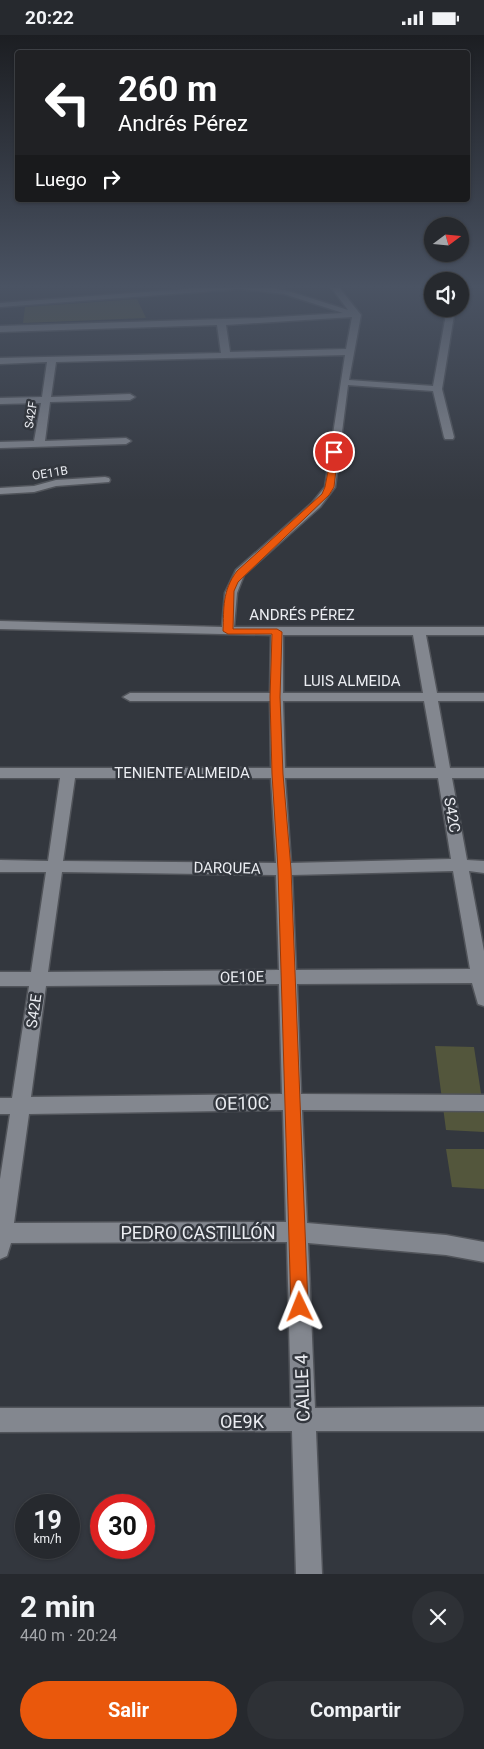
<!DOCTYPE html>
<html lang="es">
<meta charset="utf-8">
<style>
:root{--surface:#26292e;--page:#2e3136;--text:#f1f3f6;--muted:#a4a6aa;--line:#42454a;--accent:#ea580c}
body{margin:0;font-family:Roboto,sans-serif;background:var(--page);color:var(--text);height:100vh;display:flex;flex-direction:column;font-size:19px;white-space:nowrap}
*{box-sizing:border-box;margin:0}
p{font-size:16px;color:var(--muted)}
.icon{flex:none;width:28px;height:28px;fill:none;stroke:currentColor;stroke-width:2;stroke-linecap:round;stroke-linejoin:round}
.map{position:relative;height:1539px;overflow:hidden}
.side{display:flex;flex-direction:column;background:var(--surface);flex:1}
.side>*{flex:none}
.guide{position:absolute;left:15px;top:15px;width:455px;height:152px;border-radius:5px;box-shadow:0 1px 4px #0004,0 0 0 1px var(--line);background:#202124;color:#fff;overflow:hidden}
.needle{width:32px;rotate:74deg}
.fabs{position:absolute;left:424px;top:182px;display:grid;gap:10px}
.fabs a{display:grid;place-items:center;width:45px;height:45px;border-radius:50%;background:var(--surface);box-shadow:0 1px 4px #0004,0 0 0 1px var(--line);font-size:25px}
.speed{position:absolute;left:15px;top:1459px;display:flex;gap:10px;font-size:25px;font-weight:700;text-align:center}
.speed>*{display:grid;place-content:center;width:65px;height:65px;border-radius:50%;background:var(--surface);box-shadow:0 1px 4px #0004,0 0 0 1px var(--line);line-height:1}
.speed small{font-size:12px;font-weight:400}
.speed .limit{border:8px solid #d22;background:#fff;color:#111}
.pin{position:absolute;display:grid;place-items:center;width:42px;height:42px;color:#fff;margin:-21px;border:2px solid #fff;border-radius:50%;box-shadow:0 1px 5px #0007}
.me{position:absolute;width:55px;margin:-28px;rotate:358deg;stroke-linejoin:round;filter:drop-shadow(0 0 4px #0008)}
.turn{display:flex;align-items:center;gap:18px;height:105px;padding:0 20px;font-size:22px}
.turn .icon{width:65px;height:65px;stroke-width:2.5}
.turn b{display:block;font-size:35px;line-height:42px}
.then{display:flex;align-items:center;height:48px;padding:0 20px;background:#0003;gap:10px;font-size:19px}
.round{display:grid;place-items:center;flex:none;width:52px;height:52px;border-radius:26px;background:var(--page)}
.summary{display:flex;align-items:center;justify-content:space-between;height:85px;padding:0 20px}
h1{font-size:30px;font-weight:700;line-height:38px}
.button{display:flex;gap:10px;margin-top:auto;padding:10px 20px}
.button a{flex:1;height:58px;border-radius:30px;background:var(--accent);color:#fff;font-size:20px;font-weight:700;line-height:58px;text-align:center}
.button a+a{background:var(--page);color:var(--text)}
.status{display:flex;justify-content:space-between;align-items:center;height:35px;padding:0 25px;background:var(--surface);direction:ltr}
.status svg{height:14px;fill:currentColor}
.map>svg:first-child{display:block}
.green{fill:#53563c}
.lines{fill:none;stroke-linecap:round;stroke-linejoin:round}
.minor-casing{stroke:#51545a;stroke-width:3}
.minor{fill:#83878f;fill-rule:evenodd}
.route{fill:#ea580c;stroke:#983908}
.labels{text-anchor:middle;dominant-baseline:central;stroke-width:5;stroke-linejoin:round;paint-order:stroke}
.far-street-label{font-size:12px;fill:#ebedf2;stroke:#33373e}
.street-label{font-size:15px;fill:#ebedf2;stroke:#33373e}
.near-street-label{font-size:18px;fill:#ebedf2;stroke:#33373e}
</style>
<div class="status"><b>20:22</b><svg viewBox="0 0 49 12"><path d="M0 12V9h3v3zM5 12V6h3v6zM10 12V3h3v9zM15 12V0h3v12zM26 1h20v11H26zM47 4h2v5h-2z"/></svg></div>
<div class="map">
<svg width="484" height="1539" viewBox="0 0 484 1539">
<rect width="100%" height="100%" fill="#33373e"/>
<path class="green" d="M137,264L146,283L23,288L25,272Z
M435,1011L474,1012L484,1078V1097L446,1095Z
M446,1114H484V1154L452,1152Z"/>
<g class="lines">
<g class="minor-casing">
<path id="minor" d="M224,251H251L285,255L348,275L330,251H338L361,280L349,345L433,351L447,274H455L442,354L454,402L453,404H445L444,402L433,356L348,350L335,452L320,472L244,540L237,558L234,592H484V600H426L437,658H484V666H438L450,733H484V743H452L467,825L484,826V838L469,836L484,916V971L478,969L472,948L297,949L301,1059L484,1060V1076L302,1075L307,1188L446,1200L484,1207V1227L446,1220L308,1208L315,1373L484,1372V1396H316L322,1539H296L292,1396L0,1397V1373H291L287,1207L11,1208L7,1221L0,1224V1144L10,1079H0V1063H12L29,951H0V937H31L46,837H0V825L48,826L60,743H0V733H271L270,666H130L123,662L130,658H270L271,600L0,594V586L222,592L225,558L236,535L312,468L325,452L345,320L56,327L51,362L130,359L135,362L130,365L50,367L45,406L126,403L131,406L126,409L0,413V407L34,406L41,368L0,369V363L42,362L47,327L0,329V323L221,318L217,290L0,297V291L260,283L343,278L284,259L240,254L0,272V268ZM352,282L346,314L230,317L226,290ZM283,600H413L423,658H283ZM283,666H424L436,733H285ZM75,743H271L276,828L63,826ZM285,743H438L451,824L291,828ZM453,836L470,934L296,935L292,840ZM62,837L276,840L279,935L48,937ZM279,949L282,1059L31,1062L46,951ZM283,1075L286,1187L14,1188L29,1079Z
M105,442L109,443L110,445L109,447L56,451L34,457L0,459V453L34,451L56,445Z"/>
</g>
<use href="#minor" class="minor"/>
</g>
<linearGradient id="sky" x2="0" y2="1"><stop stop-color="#1c1e22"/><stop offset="0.54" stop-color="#4a5363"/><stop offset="1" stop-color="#4a5363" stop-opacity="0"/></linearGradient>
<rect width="484" height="466" fill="url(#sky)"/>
<path class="route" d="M332,416L338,417L334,452L329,460L238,547L234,556L233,594H277L282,597L280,662L283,739L291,834L308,1272L306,1278L300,1281L294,1278L291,1272L278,834L272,739L270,662L272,599H228L223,596C224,573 222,556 237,536L322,459L325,452Z"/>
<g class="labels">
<g class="far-street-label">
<text transform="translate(31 380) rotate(-81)">S42F</text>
<text transform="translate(50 438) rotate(-9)">OE11B</text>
</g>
<g class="street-label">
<text x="302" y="580">ANDRÉS PÉREZ</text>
<text x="352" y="646">LUIS ALMEIDA</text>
<text x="182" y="738">TENIENTE ALMEIDA</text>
<text transform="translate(452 780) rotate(80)">S42C</text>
<text transform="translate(227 833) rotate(1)">DARQUEA</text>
<text transform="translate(242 942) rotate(-1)">OE10E</text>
<text transform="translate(34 976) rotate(-82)">S42E</text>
</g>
<g class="near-street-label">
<text transform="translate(242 1068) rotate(-1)">OE10C</text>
<text x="198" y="1197">PEDRO CASTILLÓN</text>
<text transform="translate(302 1353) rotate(-92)">CALLE 4</text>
<text x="242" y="1386">OE9K</text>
</g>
</g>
</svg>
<div class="fabs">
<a><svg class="needle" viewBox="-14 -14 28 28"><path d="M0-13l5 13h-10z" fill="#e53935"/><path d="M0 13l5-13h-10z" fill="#a4a6aa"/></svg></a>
<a><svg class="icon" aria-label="sound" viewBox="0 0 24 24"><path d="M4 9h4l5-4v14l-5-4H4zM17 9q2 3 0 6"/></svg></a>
</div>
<div class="speed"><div>19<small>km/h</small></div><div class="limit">30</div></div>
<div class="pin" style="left:334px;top:417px;background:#d93025"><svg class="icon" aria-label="arrive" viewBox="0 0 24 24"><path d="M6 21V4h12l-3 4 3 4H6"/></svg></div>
<svg class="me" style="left:300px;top:1272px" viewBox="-20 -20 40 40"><path d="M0-17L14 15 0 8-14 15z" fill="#ea580c" stroke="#fff" stroke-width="4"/></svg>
<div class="guide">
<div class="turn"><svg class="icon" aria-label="left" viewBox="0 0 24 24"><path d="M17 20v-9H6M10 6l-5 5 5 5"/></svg><div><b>260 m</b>Andrés Pérez</div></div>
<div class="then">Luego<svg class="icon" aria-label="right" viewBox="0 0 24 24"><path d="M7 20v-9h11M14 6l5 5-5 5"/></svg></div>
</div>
</div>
<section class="side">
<div class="summary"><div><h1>2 min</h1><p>440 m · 20:24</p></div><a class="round"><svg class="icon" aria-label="close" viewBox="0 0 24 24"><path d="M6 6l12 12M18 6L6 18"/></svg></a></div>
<div class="button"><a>Salir</a><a>Compartir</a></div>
</section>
